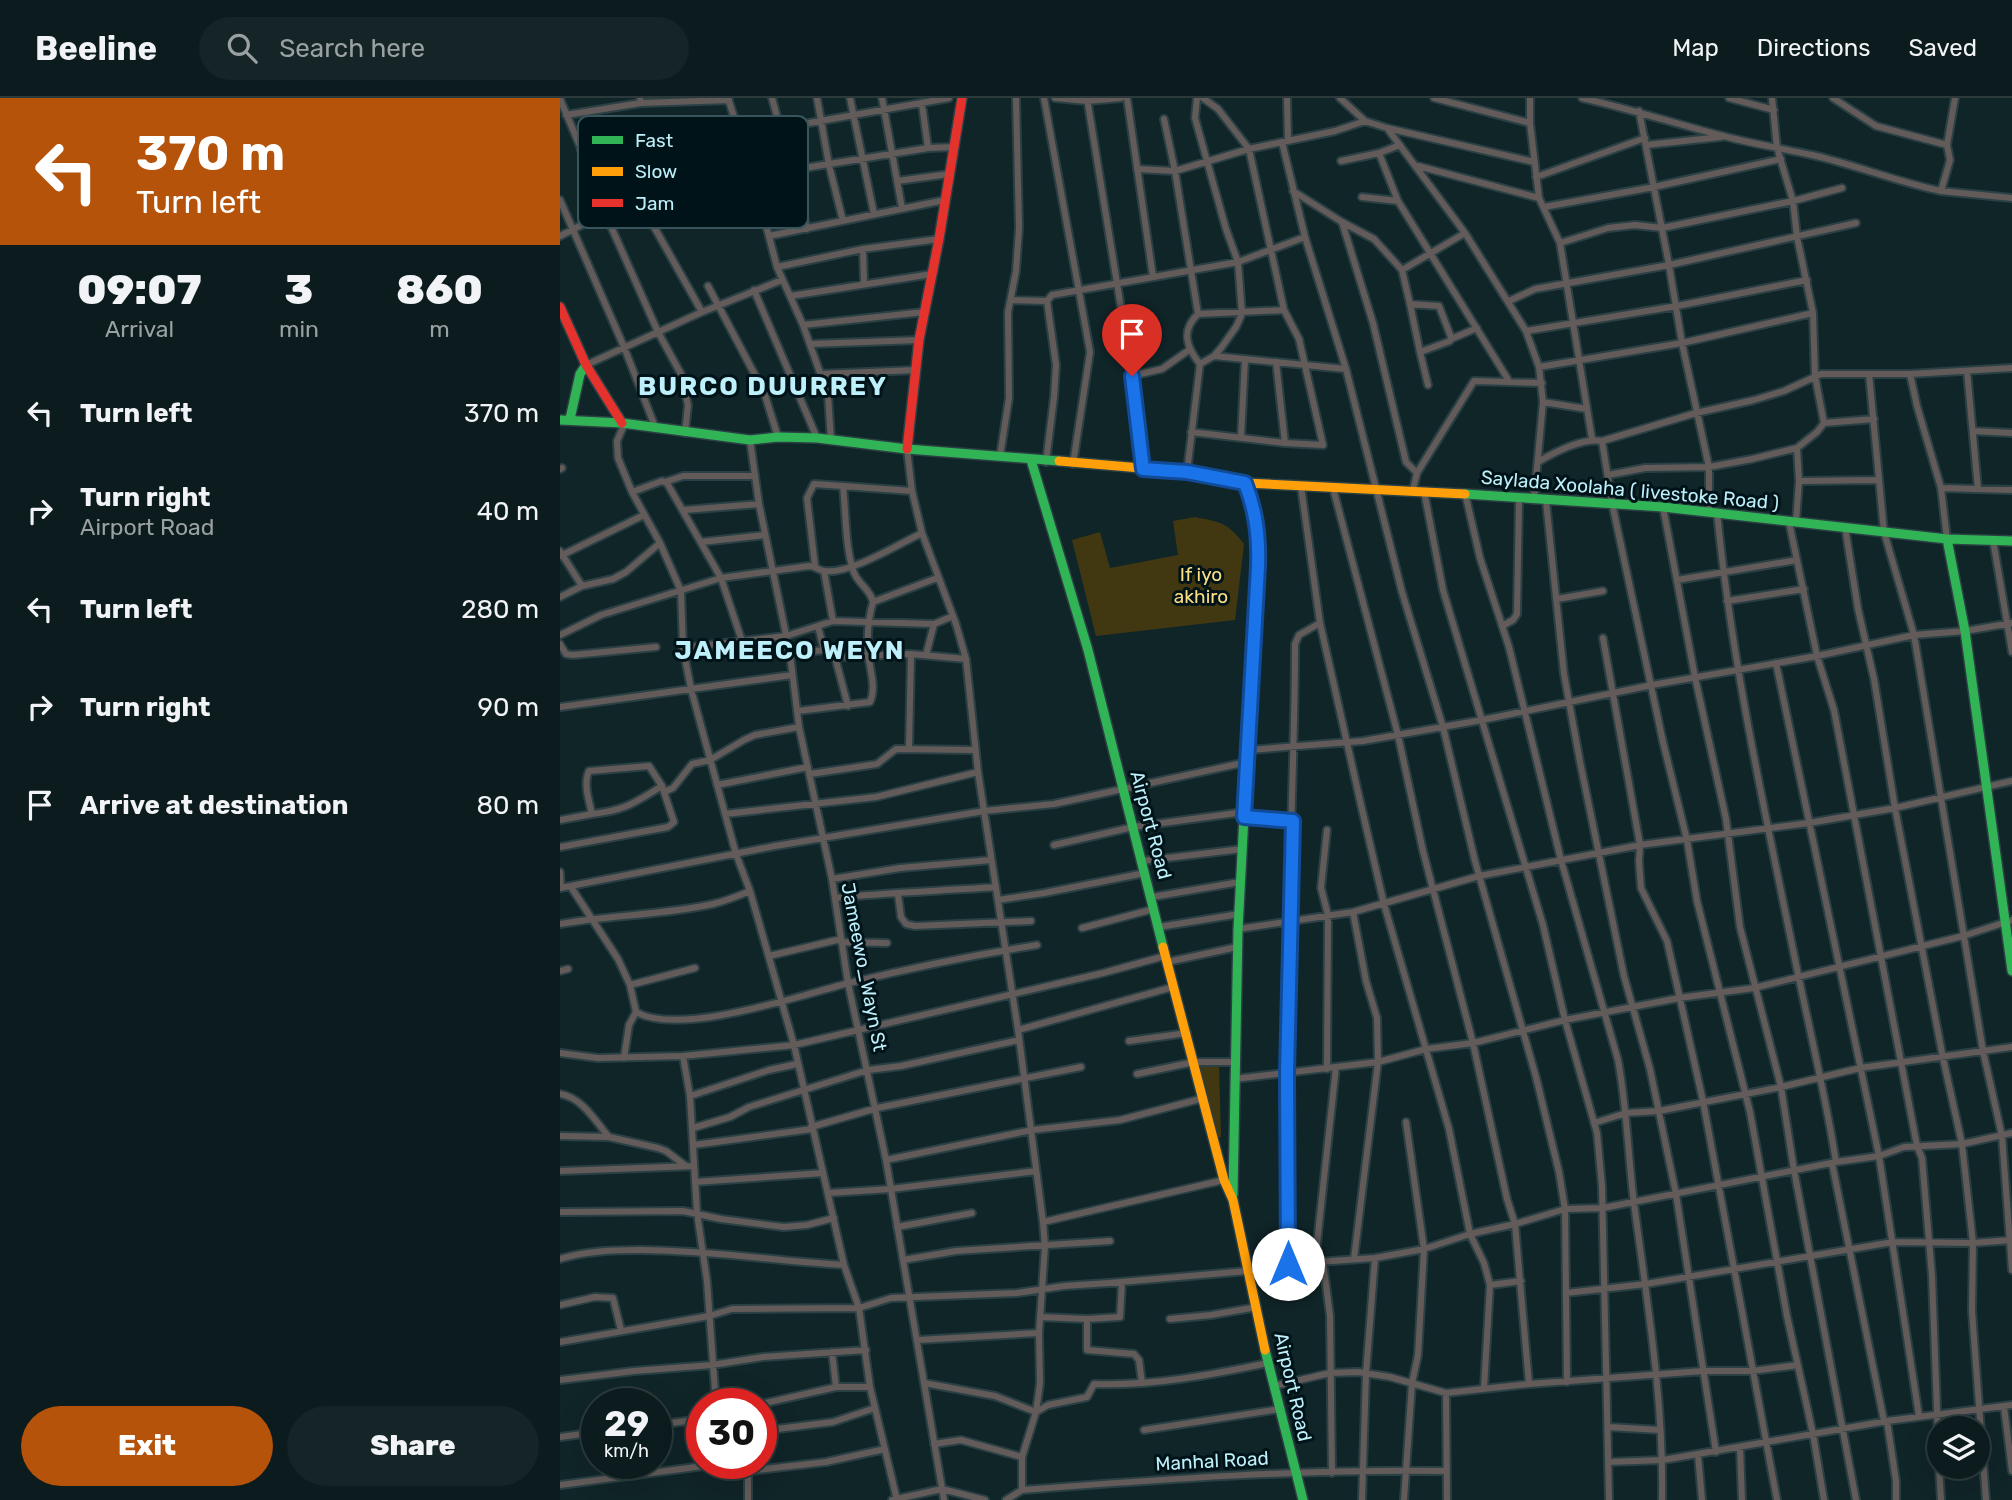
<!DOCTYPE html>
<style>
:root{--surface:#0c1c1e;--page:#152527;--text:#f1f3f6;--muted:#9aa1a4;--line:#2c3a3c;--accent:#b45309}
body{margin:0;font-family:Rubik,sans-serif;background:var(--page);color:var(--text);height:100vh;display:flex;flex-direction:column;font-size:26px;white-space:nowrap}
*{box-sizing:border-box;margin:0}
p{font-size:23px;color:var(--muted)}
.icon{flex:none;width:38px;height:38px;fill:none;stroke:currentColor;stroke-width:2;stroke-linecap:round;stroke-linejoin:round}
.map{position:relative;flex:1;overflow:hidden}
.details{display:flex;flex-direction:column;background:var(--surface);width:560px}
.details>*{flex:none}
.hud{background:#b45309;color:#fff;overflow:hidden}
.tools{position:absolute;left:1367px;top:1318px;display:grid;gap:14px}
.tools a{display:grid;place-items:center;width:63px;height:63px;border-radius:50%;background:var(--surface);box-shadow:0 7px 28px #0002,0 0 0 2px var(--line);font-size:35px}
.speed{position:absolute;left:21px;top:1290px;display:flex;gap:14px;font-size:35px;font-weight:700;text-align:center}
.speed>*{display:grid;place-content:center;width:91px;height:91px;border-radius:50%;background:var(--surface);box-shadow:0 7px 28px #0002,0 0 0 2px var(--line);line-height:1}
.speed small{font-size:18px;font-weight:400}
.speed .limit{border:10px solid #d22;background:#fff;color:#111}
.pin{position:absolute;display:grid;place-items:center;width:60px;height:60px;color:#fff;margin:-72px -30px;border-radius:50% 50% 50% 0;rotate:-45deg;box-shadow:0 0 7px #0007}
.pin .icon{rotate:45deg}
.me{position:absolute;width:77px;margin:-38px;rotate:0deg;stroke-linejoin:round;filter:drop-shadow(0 0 5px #0008)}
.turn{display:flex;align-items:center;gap:24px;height:147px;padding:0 21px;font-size:32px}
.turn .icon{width:91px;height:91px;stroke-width:2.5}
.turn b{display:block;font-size:49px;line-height:60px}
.eta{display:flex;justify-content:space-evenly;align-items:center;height:119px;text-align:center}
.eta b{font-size:42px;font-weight:800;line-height:49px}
.button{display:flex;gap:14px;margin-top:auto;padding:14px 21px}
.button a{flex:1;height:80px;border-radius:42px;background:var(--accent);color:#fff;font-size:28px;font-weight:800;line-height:80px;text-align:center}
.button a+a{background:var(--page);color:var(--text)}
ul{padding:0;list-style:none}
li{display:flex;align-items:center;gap:21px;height:98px;padding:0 21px}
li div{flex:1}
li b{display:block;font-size:26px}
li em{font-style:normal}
header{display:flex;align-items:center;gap:42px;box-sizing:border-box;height:98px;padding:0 35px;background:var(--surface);border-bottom:2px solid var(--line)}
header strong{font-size:33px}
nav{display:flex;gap:38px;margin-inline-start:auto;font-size:24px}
.search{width:490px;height:63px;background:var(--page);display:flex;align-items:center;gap:18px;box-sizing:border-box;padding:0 24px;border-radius:38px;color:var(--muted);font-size:26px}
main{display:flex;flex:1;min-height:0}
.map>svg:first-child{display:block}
.green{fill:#413812}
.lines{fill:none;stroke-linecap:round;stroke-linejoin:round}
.street-casing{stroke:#2b4044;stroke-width:10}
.fast-casing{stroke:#2b4044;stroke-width:12}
.slow-casing{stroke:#2b4044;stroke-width:12}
.jam-casing{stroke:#2b4044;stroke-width:12}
.street{stroke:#625b5a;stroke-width:6}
.fast{stroke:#30b455;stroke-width:9}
.slow{stroke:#ff9f0a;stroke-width:9}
.jam{stroke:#e5322d;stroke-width:9}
.route-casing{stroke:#114b97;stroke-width:18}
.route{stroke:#1a73e8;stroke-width:12}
.labels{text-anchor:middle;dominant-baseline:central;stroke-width:6;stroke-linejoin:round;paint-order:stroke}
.street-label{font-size:19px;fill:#bdf0fa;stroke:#001318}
.park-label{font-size:19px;fill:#fcde83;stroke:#001318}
.district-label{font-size:26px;font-weight:bold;letter-spacing:2px;fill:#bdf0fa;stroke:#001318}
.key{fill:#001318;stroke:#39555c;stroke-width:2}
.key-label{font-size:19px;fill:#bdf0fa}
</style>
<header>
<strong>Beeline</strong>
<div class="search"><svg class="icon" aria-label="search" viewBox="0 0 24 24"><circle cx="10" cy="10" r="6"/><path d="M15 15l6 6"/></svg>Search here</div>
<nav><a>Map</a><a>Directions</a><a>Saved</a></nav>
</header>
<main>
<section class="details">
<div class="hud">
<div class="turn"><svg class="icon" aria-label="left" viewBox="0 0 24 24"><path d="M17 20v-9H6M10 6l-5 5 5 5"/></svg><div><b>370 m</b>Turn left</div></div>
</div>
<div class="eta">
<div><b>09:07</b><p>Arrival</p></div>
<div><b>3</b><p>min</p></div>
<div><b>860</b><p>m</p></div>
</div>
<ul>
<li><svg class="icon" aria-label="left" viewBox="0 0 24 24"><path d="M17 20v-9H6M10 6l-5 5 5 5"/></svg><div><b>Turn left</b></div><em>370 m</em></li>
<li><svg class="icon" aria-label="right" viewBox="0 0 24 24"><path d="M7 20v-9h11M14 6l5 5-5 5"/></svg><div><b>Turn right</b><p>Airport Road</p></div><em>40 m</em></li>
<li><svg class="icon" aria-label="left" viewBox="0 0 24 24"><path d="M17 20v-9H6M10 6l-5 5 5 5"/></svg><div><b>Turn left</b></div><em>280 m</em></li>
<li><svg class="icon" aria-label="right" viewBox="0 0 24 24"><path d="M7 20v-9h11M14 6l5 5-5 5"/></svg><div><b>Turn right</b></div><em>90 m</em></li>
<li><svg class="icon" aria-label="arrive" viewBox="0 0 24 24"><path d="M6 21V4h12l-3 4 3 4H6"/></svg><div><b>Arrive at destination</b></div><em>80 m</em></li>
</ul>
<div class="button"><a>Exit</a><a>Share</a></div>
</section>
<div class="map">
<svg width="1452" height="1402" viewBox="0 0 1452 1402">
<rect width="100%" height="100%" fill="#102528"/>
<path class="green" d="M635,419C661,424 668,425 684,446L675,522L536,538L512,442L540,434L550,470L618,457L613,423Z
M659,968L661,1039L657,1040L640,969Z"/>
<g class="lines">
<g class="street-casing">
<path id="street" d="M168,0L195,85L217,169L243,227L268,297L271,342
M212,0L247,131
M257,0L269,67L283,123
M290,0L314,116
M322,0L342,110
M484,0L530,254L513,366
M495,0L527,3L561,0
M527,0L572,278L583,371
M567,0L593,179
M637,0L635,20L666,131L678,164L682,216L676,229L661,250L654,258L640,266
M727,0L728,43
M780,0L805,23L827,30L905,135L966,233L979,269L983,304L974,402
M874,0L970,25
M970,0V25L979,100L1000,145L1032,341
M1022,0C1071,11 1119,27 1167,39C1195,46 1224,51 1252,57C1296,67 1337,84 1381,93L1390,62L1387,47L1395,0
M1169,0L1214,12
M1273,0L1316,28L1387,47
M0,1L42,100L45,115L98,234L121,276L128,307L125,335
M81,5L169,2
M362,6L368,50
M1079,13L1109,167L1122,245L1149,369V413
M6,17L81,5L80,0
M604,21L615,73L638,216C620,233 627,250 640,266L627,374
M827,30L974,64
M181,42L221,30L389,0
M722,44L745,139L786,271L842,494L883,629L915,763L976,979L999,1074L1005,1111L1007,1284
M1086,47L1161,39
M21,52L177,30
M819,55L838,103L949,283
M781,63L819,55L840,47
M858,68L979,100
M577,71L615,73L689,51L775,33L805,23
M976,79L1085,40
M337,83L389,76
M34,85L63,74L102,63
M128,88C145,71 163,65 186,58
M733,93L782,124L813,225L846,364L857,375
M1381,93L1452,100
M802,99L838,103
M79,101L88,118L100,117L114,121L146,119
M0,102L64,249L96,331
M984,109L1094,89L1221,61
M88,118L142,214
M782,124L814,141L842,172
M0,138L45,115L79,101L128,88L195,85L232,72L368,50L395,49
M209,138L385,102
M1000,145L1048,130L1075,127L1102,130L1233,103L1282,90
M303,151L304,185
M217,169L303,151L379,141
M148,188L204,294L218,339
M194,192L257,340
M230,198L372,176
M451,202L487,203
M949,203L975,191L1109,167L1296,125
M850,206L860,254
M638,216L724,212L689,51L658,11L643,0
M243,227L364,214
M966,233L1117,208L1247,182
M891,241L917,230
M250,246L359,242
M654,258L786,271
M716,264L725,345
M26,267L142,214L222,182
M979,269L1122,245L1253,215
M1407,273L1418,391
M260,276L356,272
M1309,276L1324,434L1354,537L1423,953L1442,1038L1452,1172
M1350,276L1357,308L1381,390L1452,392
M572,278L602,271L629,252
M868,287L860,254L890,243L891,239L879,208L850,206L842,172L905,135
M983,304L1027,311
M1264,325L1314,321
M64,327L57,343L58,360L72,394L100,445L121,493L123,550L131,591L176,756L190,793L234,947L284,1167L299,1210L310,1289L337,1402
M1414,333L1452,335
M631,334L725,345L763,347L739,241L724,212
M681,339L685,261
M190,342L199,406L230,556L239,629L272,781L288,885L326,1062L384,1402
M1042,343L1052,405L1103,644L1127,742L1137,803L1190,1014L1227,1218L1253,1336L1264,1402
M347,351L352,393L362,435L396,526L406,561L418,674L458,932L483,1124L485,1148L479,1235L480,1285L476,1314L462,1359V1392L446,1402
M440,358L449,300L448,214L456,173L459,130L456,0
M486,364L494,299L496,267L487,203L492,197L678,164L745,139
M978,364C995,354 1022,340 1042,343L1136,315L1194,302L1224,293L1261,276H1350L1452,270
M0,371L2,370
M1048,377L1085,370L1149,369L1192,361L1237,350L1257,334L1264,325L1255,278L1253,215L1237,139L1233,103L1217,50L1212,0
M1239,383L1318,382
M105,384L123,378H195
M741,389L760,525L801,707L824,806L889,1031L910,1136L924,1165L930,1187L924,1290
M1381,390L1387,441
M853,392L857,375L914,283L982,285
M864,393L883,492L983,827L1005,922L1037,1035L1042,1088L1049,1402
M72,394L102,383L107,385L161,480L182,543
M905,395L920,460L949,549L1001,762L1058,962C1067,1010 1068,1058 1074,1105C1087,1204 1104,1303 1102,1402
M986,403L1004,576L1020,664L1064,878L1090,971L1116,1096L1156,1354
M1103,409L1135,579L1166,721L1180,829L1221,989L1234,1072L1296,1402
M124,412L199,406
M1157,414C1172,569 1207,723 1238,876C1251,938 1266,1000 1276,1064
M1229,424L1257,558L1274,612L1357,1048L1362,1060L1372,1178L1379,1364
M1236,424L1239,383L1237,350
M1285,429L1298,511L1314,581L1335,710L1383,960L1402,1046L1413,1145L1412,1213L1426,1402
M1433,442L1452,554
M141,444L205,437
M0,453L22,488
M0,458L84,417
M255,468L247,400L254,386L283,388
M264,473L273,523
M1117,482L1237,462
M0,499L22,488L53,481L66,474L100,445
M997,501L1043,493
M1167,503L1244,491
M313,504C310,490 297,486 293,472C285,446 286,415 283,388L352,393
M258,528L264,552
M942,528L953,522L957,516L959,400
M0,537L41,517L161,480L249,468C255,468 258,472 264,473C289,477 339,446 362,435
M1043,540L1080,747L1079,763L1081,790L1107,843L1143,1003L1217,1402
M0,546L6,556L13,557L96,549
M123,550L226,538L273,523L374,526L393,518
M230,556L264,552L275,559L351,556L406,561
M366,557L374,526
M275,559L288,608
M1216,565L1319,1058L1359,1318
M0,609L232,577
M238,613L310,604C317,589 309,570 308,554C307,537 308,521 313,504L377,480
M349,650L351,556
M689,652L803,643L922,622L1092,587L1257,558L1354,537L1405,533L1452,525
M250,676L317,666L336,651L415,652
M157,687L248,669
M104,694L113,690L132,666L150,662L184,642L195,637L239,629
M165,716L316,699L418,674
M684,719L733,723
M0,722L32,716
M494,747L573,729L684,714
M0,749L108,729L114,724L102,688L89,668L29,673C23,686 29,702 32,716C66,712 74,705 102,688
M582,763L682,751
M0,774L1,790
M272,781L340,770L431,762
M11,789L58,861L70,887L76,914C120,939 241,897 289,885C351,870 414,857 477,847
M0,790L215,748L424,713L494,706L687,664
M338,796L341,819L346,826L355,828L471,823
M592,799L680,784
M275,800C328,794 382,793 436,789
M438,802L484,795L585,775
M793,814L806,883L817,920L818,964L794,1161
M0,826C51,817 103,817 153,806C166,803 178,798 190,793
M599,829L679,816
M522,830L594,811
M678,831L793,814L919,778L1080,747L1249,725L1335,710L1452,683
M281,844L327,845
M209,858L281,841
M607,864L677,849
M0,873L8,871
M70,887L135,870
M458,932L613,889
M569,943L627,935
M0,955L38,960L123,958L234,947L543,875L605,858
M123,958L130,998L137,1115L147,1183L156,1306
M64,960L69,927L76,914
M767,971L768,817L761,790L767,732
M577,976L634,964H674
M674,981L818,964L866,951L913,945L1005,922L1119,900L1194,890L1403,838L1452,822
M0,996C23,1000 35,1023 49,1039
M130,998L209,972L237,966
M1034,1025L1066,1015L1099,1013L1221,989L1300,970L1452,949
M251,1029L317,1010L521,969
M133,1030L170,1019L189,1009L308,972L341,968L459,942
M0,1038L49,1039L98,1050L106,1053L126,1068
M134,1047L252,1031
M326,1062L472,1032L560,1022L644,1000
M1272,1065L1324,1323
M0,1073L134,1068
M135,1084L263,1075
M268,1095L331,1091L476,1073
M0,1114L123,1113L161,1121L224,1129L247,1127L274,1120
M483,1124L664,1082
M337,1129L412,1115
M0,1161C26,1153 53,1152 80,1152C148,1152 216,1163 284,1167
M343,1162L396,1153L550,1143
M755,1164L776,969
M763,1164L770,1218L772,1375
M728,1166C727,1053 727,940 729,827C730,733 735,640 735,546L739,537L760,525
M562,1184L560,1219L527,1221V1252L574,1256L579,1262L582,1285
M930,1187L961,1183
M1006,1195L1086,1186L1333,1144L1413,1145L1452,1142
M0,1207L35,1199L53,1200L61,1232
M480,1219L527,1221
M610,1221L651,1217L697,1209
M358,1242L479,1235
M0,1244L149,1218L172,1211L299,1210L331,1200L457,1195L504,1188L549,1185L687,1173L728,1166L815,1160L864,1151L910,1136L955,1126L1005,1111L1043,1110L1276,1064L1319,1058L1344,1049L1402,1046L1452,1035
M272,1254L276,1289
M0,1282L74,1273L152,1267L203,1259L306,1252
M364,1285L435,1298L476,1314L488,1307L527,1299L534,1286C593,1288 650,1277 708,1265
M969,1286L1143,1273H1192L1238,1267
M714,1288L770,1275L798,1274L830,1279L886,1295L969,1286L955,1126L947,1101L913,945L863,753L838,637L773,390
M886,1295L887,1402
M201,1306L276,1289H310
M1444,1309L1452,1373
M1327,1323L1336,1383V1402
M96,1327L142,1321
M1049,1329L1100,1332
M584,1332L720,1311
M201,1333L273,1324L315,1310
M0,1339L37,1334
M374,1346L401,1342L462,1359
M1180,1350L1182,1402
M1138,1357L1142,1402
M1049,1364L1103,1362L1327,1323L1452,1307
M188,1365V1402
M1379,1368L1381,1402
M188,1373L266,1364L325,1351
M0,1387L166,1365
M462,1392C603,1381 744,1371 886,1373
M332,1402L382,1391L425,1402
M802,1402L806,1275L815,1160
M844,1402L852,1285L858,1257L864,1151L846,1024"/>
</g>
<g class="fast-casing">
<path id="fast" d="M10,321L20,276L26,267
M0,322L62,325L190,342L218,339L257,340L347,351L499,363
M471,362L528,552L603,849
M905,396L1103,409L1387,441L1452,443
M1387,441L1405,533L1452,873
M673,1097L678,831L697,473
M705,1252L743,1402"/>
</g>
<g class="slow-casing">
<path id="slow" d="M499,363L627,374L685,385L905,396
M685,385C697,419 699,436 697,473
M603,849L664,1082L673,1102L705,1252"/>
</g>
<g class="jam-casing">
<path id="jam" d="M0,209L26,267L62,325
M347,351L359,242L379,141L402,0"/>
</g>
<use href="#street" class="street"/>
<use href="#fast" class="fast"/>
<use href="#slow" class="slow"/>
<use href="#jam" class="jam"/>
</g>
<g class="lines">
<g class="route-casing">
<path id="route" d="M572,278L583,371L627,374L685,385C696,413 699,438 698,469L684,719L733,723L727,975L728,1166"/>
</g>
<use href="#route" class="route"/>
</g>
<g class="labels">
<g class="street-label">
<text transform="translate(1070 392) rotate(5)">Saylada Xoolaha ( livestoke Road )</text>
<text transform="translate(591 727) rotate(75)">Airport Road</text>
<text transform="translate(304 869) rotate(79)">Jameewo_Wayn St</text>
<text transform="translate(733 1289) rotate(77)">Airport Road</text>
<text transform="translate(652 1363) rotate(-3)">Manhal Road</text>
</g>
<g class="park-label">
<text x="641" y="476">If iyo<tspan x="641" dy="22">akhiro</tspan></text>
</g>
<g class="district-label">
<text x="203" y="288">BURCO DUURREY</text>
<text x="230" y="552">JAMEECO WEYN</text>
</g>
</g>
<rect x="18" y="18" width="230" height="112" rx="10" class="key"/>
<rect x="32" y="38" width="31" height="8" fill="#30b455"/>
<rect x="32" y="69" width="31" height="9" fill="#ff9f0a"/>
<rect x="32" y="101" width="31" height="8" fill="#e5322d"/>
<g class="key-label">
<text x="75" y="49">Fast</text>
<text x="75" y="80">Slow</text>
<text x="75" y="112">Jam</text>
</g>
</svg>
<div class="tools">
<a><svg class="icon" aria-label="layers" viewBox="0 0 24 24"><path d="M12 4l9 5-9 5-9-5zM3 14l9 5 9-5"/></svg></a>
</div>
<div class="speed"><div>29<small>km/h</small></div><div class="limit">30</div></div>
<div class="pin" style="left:572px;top:278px;background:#d93025"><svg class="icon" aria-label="arrive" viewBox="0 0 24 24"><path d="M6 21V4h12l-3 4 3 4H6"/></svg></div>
<svg class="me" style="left:728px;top:1166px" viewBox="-20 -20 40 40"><circle r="19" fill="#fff"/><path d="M0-13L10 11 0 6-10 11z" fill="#1a73e8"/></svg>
</div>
</main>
